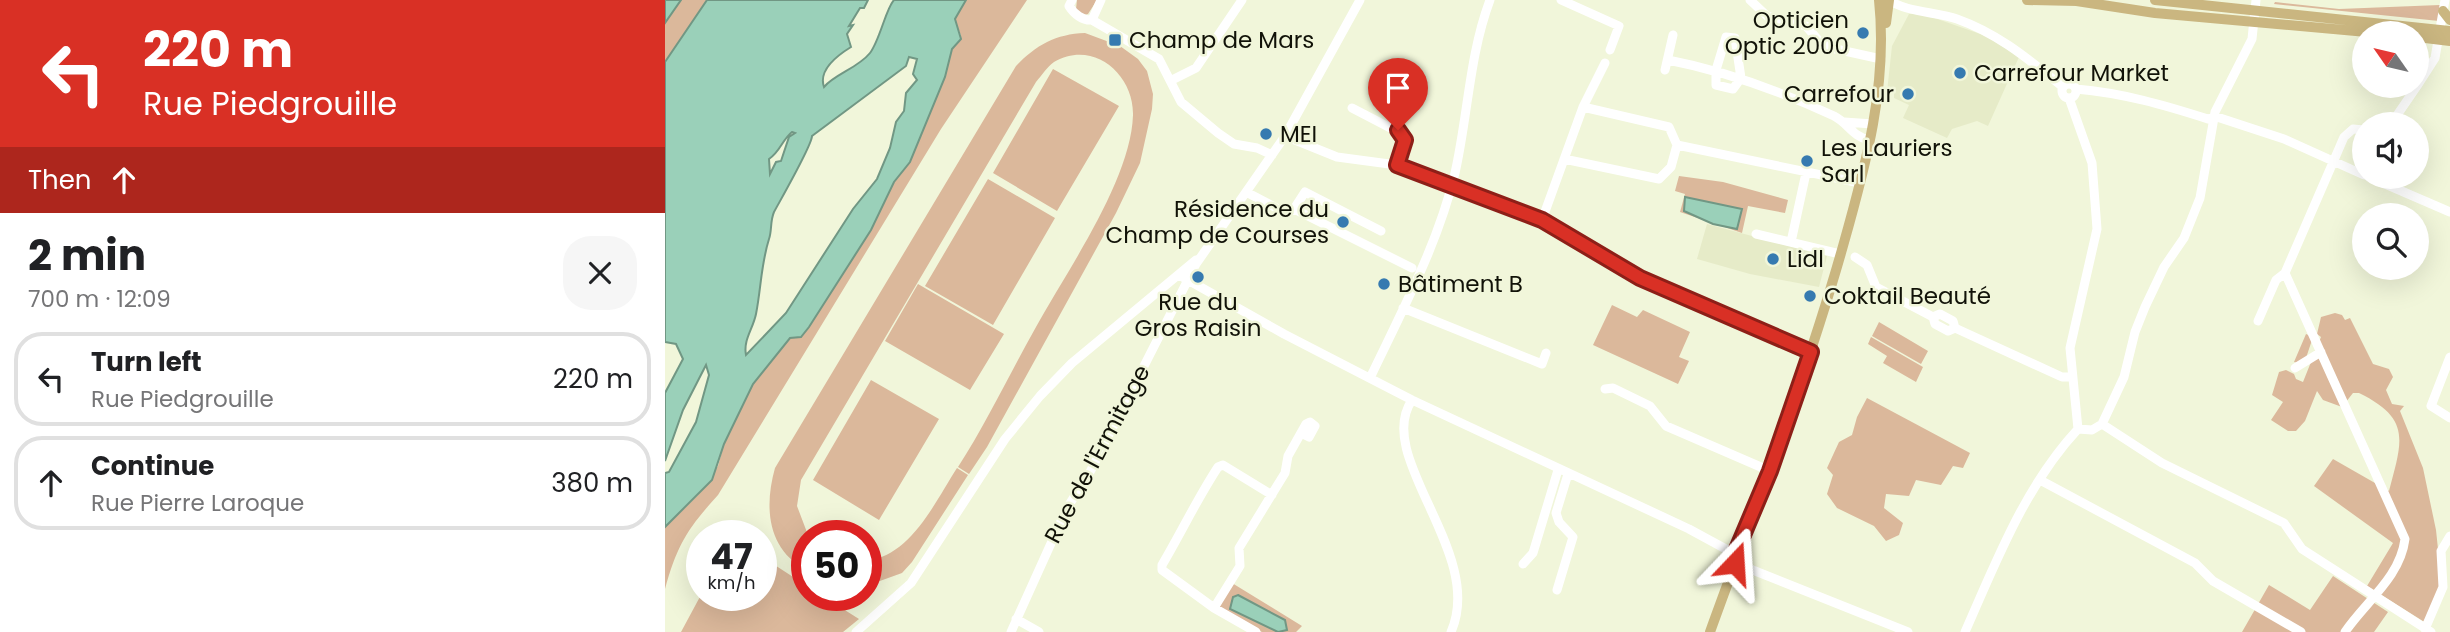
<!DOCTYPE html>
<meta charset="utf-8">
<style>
:root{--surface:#fff;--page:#f6f6f6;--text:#202124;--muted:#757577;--line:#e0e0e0}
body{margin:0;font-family:Poppins,sans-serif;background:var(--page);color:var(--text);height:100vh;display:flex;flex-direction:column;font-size:26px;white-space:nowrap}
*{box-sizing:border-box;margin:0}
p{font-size:23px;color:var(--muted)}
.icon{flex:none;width:38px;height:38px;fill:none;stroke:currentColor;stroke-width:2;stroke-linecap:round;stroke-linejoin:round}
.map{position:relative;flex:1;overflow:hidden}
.sheet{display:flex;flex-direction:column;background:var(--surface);width:665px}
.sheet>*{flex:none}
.hud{background:#d93025;color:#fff;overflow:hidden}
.needle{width:46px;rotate:304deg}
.buttons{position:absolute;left:1687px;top:21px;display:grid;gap:14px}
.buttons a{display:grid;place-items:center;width:77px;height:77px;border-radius:50%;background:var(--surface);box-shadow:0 7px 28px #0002;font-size:35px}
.speed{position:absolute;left:21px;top:520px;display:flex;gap:14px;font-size:35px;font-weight:700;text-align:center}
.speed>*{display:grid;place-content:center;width:91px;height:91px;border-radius:50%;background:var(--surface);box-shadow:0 7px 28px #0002;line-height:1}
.speed small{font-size:18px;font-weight:400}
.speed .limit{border:10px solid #d22;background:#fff;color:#111}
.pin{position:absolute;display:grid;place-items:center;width:60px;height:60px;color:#fff;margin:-72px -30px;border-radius:50% 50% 50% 0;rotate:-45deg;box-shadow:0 0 7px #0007}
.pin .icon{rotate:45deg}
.me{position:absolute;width:77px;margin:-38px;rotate:20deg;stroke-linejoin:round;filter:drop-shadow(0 0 5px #0008)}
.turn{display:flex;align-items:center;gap:24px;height:147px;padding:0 28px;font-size:32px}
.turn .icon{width:91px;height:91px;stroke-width:2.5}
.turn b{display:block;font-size:49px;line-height:60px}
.then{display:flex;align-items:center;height:66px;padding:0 28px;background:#0003;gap:14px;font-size:26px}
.round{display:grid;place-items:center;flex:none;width:74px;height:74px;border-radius:28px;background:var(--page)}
.head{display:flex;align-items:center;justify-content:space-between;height:119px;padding:0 28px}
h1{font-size:42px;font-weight:700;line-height:52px}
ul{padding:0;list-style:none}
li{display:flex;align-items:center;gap:21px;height:94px;margin:0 14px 10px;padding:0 14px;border:4px solid var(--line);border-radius:28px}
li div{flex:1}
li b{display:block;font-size:26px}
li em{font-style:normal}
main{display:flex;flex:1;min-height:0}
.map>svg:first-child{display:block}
.built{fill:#e6ebc8}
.green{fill:#dbb89b}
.water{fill:#9ad0b9;stroke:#719784;stroke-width:2;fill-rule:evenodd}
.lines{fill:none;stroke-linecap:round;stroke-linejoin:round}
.minor{stroke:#fff;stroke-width:9}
.major{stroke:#cab680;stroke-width:10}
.route-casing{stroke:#8d1f18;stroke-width:18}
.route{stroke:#d93025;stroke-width:12}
.poi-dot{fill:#367ab0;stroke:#f1f6da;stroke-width:2.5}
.labels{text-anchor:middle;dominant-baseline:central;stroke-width:5;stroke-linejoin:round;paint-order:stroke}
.poi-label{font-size:23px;fill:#111208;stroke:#f1f6da;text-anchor:start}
.street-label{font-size:23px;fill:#111208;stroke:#f1f6da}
</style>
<main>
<section class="sheet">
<div class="hud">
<div class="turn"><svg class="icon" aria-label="left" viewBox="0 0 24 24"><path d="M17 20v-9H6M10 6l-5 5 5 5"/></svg><div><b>220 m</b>Rue Piedgrouille</div></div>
<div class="then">Then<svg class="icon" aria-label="ahead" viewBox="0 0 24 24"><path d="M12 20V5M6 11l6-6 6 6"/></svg></div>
</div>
<div class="head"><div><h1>2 min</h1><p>700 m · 12:09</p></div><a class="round"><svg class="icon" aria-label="close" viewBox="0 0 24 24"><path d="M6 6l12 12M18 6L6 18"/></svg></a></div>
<ul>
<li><svg class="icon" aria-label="left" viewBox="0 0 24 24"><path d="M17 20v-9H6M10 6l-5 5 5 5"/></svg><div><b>Turn left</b><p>Rue Piedgrouille</p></div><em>220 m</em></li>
<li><svg class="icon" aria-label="ahead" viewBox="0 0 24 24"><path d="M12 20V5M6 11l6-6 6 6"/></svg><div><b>Continue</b><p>Rue Pierre Laroque</p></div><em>380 m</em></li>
</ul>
</section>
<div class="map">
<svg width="1785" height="632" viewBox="0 0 1785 632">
<rect width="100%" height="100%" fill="#f1f6da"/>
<path class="built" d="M1244,14H1258L1321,36L1354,57L1323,126L1312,121L1287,129L1282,138L1238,118L1244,105L1229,98V93L1222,92L1227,46Z
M1042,224L1162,256L1154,287L1085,274L1032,259Z"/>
<path class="green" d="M16,0H42L0,62V23Z
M301,0H362L276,129L53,495C23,528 12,545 0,589V527L33,495L53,466L59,444L88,384L125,338L135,337L144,327L206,230L229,182L245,162L280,77L287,49L296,36L290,19Z
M412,0H432L423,14L418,15L411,9Z
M1610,2L1674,9L1775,5L1774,21L1609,4Z
M420,33L455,46L473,59L482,71L488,94L487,109L475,163L451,213L322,447L304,474L293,467C322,422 345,373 371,327C403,269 466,180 468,115C469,74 428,39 389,62C382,67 377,75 371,82L136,480L132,506L143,535L142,570C102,550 99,507 110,468L351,66C371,45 391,34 420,33Z
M388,69L454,106L392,211L328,173Z
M1014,176L1058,182L1123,200L1120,213L1083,206L1077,233L1015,212L1020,194L1010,191Z
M323,179L390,218L328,325L260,286Z
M253,284L339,334L305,390L220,341Z
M947,305L972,317L978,310L1025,332L1014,357L1024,361L1013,384L928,345Z
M1670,313L1677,315L1680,320L1685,318L1708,364L1724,369L1728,377L1721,390L1727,404L1739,406L1735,411L1758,468L1771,530L1777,587L1761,623L1702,586L1728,543L1649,486L1668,459L1724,491C1737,441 1747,419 1694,393H1688L1677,407L1658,400L1652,391L1640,421L1631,431H1623L1606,420L1618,402L1607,395L1614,372L1621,370L1629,374L1631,379L1638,382L1656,337L1652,334L1656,317Z
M1214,322L1263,351L1256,364L1207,336Z
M1641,334L1648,337L1639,364L1629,362Z
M1206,337L1258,367L1251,382L1218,363L1222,356L1203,344Z
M206,380L274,419L214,520L148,480Z
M1202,398L1305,453L1298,468L1288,466L1276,485L1251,480L1244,496L1221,494L1219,508L1238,523L1234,535L1221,541L1209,526L1172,508L1162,494L1168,475L1162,468L1174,442L1187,435L1192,417Z
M292,468L303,475L247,562L237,573L201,586V561C246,556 270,502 292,468Z
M96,556L142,586V595H156L194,619L178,632H16L37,593L96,595Z
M1668,576L1723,612L1709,632H1577L1604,585L1645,610Z
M567,583L637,626L631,632H597L558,612L554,608Z"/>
<path class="water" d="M0,0H16L0,23Z
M42,0H203L199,8H195L184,26L188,25L182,34L186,47C173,55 153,70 159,87C170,74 193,68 205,53C215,40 221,8 229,0H301L290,19L296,39L287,49L280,77L245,162L229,182L206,230L144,327L136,337L125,338L88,384L59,444L47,480L0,527V473L4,472L31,422L44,375L41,365L18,410L0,461V393L18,359L11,344L0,342V62ZM244,57L252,59L248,74L252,80L241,93L239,111L231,122L225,148L212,179L188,209L121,313L81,355C78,340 88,329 91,314C96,289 96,264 104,239C107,231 105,221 109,212C116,199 147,145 147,136L241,66ZM127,132L130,133L124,137L116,161L111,162L105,174L104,159C115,152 117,140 127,132Z
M1020,197L1077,209L1072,229L1048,224L1019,211Z
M573,595L620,620L622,630L613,632L565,609L568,597Z"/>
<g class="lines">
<path class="minor" d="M407,0L404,6C409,14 418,21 427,20
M896,0L954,26L945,50
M1085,0L1102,16L1141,26L1155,42L1166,48L1216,59
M1224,0C1240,12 1272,12 1292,19C1334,34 1363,59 1398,87
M427,20L494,59L516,102L553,133L569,144L592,148L607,155
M427,20L436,0
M1061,37L1070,38L1076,78L1068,89L1051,85V70Z
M1003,60C1060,71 1115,91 1169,116C1183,123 1188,137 1204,140
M1000,70L1008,35
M507,80L531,68L577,0
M1397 91a7 7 0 1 1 14 0a7 7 0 1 1-14 0Z
M1752,86L1770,58L1780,0
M1411,89C1458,93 1499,105 1543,119L1552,117L1619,139L1699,175
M1404,98L1427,163L1432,229L1405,348L1413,429
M918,107L1004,127L1012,145
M687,108L737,134L740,140L732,165
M1179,122L1208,124
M1726,124L1752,86
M620,136L672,157L732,165L877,220L975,278L1146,353
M899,159L994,179L1006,167L1012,145L1195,183
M1704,177L1785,212
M583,193L621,213L629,209L747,268
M629,209L640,192L716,231
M877,220L918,107L940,63
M1091,234L1175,254
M1126,242L1141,173
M1190,257L1202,265L1211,287L1268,317L1270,324L1283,331L1290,328L1397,377H1407
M514,275L619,334L747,400L1024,529L1070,554
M738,308L877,364L881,353
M1268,317L1275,314L1288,321L1290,328
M1593,321L1611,280L1620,273
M1785,357L1766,406L1785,418
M1630,368L1656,352
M706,376C737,311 773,244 790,173C803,116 804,56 825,0
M940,389L948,388L985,406L1001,426L1105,471
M747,400C708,457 821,553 786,632
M1437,424L1497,463L1619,523L1637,549L1766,632
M1413,429L1427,430L1437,424L1459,377L1470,332L1480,307L1499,267L1519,238L1535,198L1550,112L1587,39L1591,0
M1375,480L1530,563L1548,581L1636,632
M1070,563L1243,632
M858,564L868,553L893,470
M892,590L908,537L894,522L891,513L903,474
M549,608L575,566L574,548L620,473L623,456L641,424L645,422L650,426L644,437L636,433
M351,619L374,632
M1760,629L1778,587L1776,551L1785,536
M191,632L246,583L340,439L375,396L407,363L531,260
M346,632L402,508L425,472L531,264L620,136L695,0
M591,632L549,608L497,570V565C516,533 532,499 553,467L558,465L607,495
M1300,632C1331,562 1360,486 1413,429
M1680,632C1700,602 1735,578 1740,539L1620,273L1679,137L1688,129L1699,130"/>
<path class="major" d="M1362,0L1412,1
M1405,0L1490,13L1713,33
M1490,0L1785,31
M1778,11L1785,20
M1221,23L1224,0
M1752,37L1785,41
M1045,632C1091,505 1141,377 1178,246C1201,165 1223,84 1214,0"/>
</g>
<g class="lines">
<g class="route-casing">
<path id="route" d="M733,130L740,140L732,165L877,220L975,278L1146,352L1105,471L1070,554V563"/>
</g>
<use href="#route" class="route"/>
</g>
<g class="poi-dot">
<circle cx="1198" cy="33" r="7"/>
<rect x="443" y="33" width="14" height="14" rx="3.5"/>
<circle cx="1295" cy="73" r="7"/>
<circle cx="1243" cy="94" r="7"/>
<circle cx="601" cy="134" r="7"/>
<circle cx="1142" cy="161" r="7"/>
<circle cx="678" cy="222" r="7"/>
<circle cx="1108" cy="259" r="7"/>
<circle cx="533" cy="277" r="7"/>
<circle cx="719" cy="284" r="7"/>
<circle cx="1145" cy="296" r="7"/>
</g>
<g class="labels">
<g class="poi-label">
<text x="1184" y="20" text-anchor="end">Opticien<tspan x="1184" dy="26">Optic 2000</tspan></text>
<text x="464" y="40">Champ de Mars</text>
<text x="1309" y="73">Carrefour Market</text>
<text x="1229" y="94" text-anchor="end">Carrefour</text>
<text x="615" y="134">MEI</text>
<text x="1156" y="148">Les Lauriers<tspan x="1156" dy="26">Sarl</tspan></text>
<text x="664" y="209" text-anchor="end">Résidence du<tspan x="664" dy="26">Champ de Courses</tspan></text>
<text x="1122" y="259">Lidl</text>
<text x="733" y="284">Bâtiment B</text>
<text x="1159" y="296">Coktail Beauté</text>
<text x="533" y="302" text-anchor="middle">Rue du<tspan x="533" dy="26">Gros Raisin</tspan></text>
</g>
<g class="street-label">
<text transform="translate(432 454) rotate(-62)">Rue de l'Ermitage</text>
</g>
</g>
</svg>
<div class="buttons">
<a><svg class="needle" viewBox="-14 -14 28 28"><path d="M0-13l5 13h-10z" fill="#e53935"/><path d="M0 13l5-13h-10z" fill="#757577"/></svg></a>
<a><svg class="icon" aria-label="sound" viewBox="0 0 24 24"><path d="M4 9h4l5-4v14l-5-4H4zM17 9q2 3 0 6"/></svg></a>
<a><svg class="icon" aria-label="search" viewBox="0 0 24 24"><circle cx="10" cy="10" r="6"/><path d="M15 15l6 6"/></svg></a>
</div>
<div class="speed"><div>47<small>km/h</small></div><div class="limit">50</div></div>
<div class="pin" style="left:733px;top:130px;background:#d93025"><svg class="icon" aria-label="arrive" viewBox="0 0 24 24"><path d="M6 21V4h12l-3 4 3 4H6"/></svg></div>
<svg class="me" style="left:1070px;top:563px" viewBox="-20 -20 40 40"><path d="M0-17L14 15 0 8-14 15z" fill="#d93025" stroke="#fff" stroke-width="4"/></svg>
</div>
</main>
